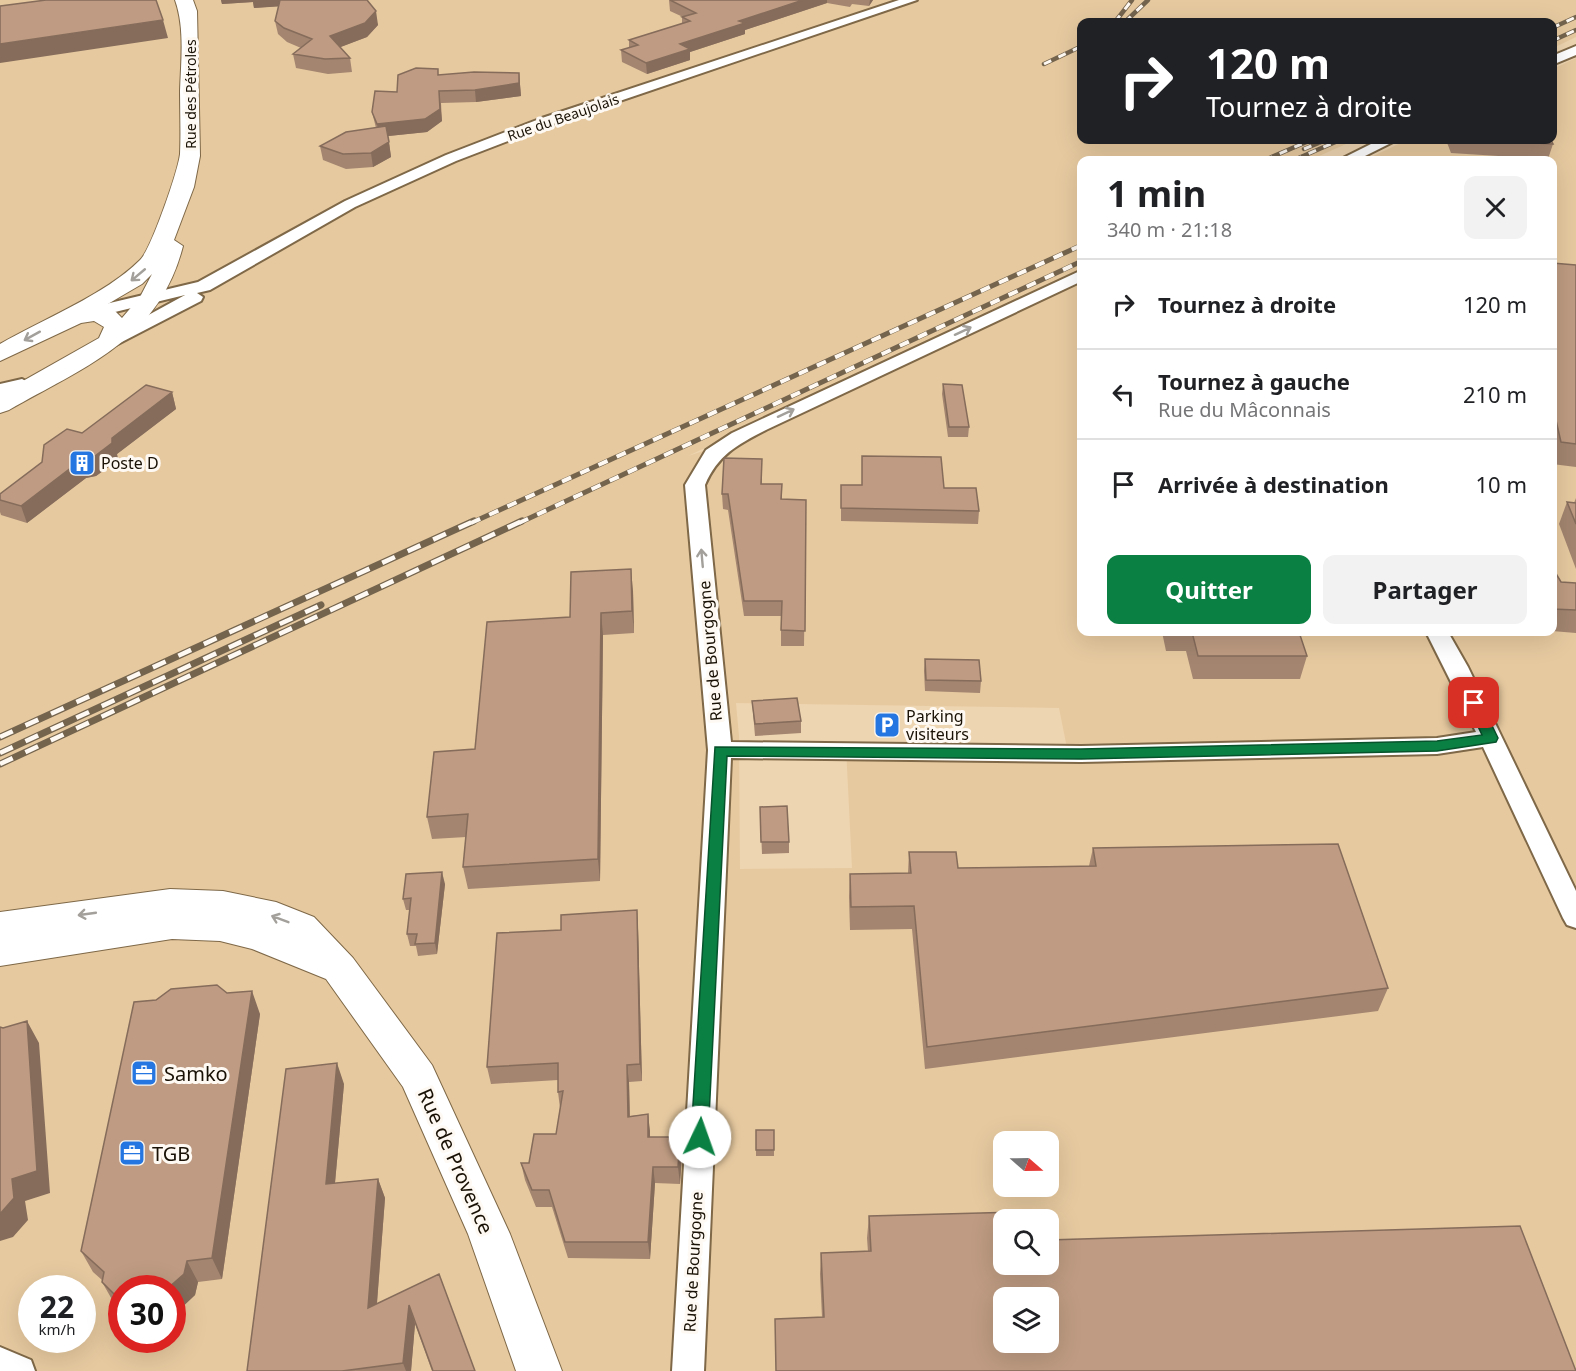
<!DOCTYPE html>
<html lang="fr">
<meta charset="utf-8">
<style>
:root{--surface:#fff;--page:#f2f2f2;--text:#202124;--muted:#757577;--line:#e0e0e0;--accent:#0b8043}
body{margin:0;font-family:"Noto Sans",sans-serif;background:var(--page);color:var(--text);height:100vh;display:flex;flex-direction:column;font-size:22px;white-space:nowrap}
*{box-sizing:border-box;margin:0}
p{font-size:20px;color:var(--muted)}
.icon{flex:none;width:33px;height:33px;fill:none;stroke:currentColor;stroke-width:2;stroke-linecap:round;stroke-linejoin:round}
.map{position:relative;flex:1;overflow:hidden}
.drawer{position:absolute;left:1077px;top:156px;width:480px;height:480px;display:flex;flex-direction:column;background:var(--surface);border-radius:12px;box-shadow:0 6px 24px #0002}
.drawer>*{flex:none}
.guide{position:absolute;left:1077px;top:18px;width:480px;height:126px;border-radius:12px;box-shadow:0 6px 24px #0002;background:#202124;color:#fff;overflow:hidden}
.needle{width:39px;rotate:110deg}
.tools{position:absolute;left:993px;top:1131px;display:grid;gap:12px}
.tools a{display:grid;place-items:center;width:66px;height:66px;border-radius:12px;background:var(--surface);box-shadow:0 6px 24px #0002;font-size:30px}
.speed{position:absolute;left:18px;top:1275px;display:flex;gap:12px;font-size:30px;font-weight:700;text-align:center}
.speed>*{display:grid;place-content:center;width:78px;height:78px;border-radius:50%;background:var(--surface);box-shadow:0 6px 24px #0002;line-height:1}
.speed small{font-size:15px;font-weight:400}
.speed .limit{border:9px solid #d22;background:#fff;color:#111}
.pin{position:absolute;display:grid;place-items:center;width:51px;height:51px;color:#fff;margin:-26px;border-radius:12px;box-shadow:0 3px 9px #0006}
.me{position:absolute;width:66px;margin:-33px;rotate:3deg;stroke-linejoin:round;filter:drop-shadow(0 0 4px #0008)}
.turn{display:flex;align-items:center;gap:21px;height:126px;padding:0 30px;font-size:27px}
.turn .icon{width:78px;height:78px;stroke-width:2.5}
.turn b{display:block;font-size:42px;line-height:51px}
.round{display:grid;place-items:center;flex:none;width:63px;height:63px;border-radius:12px;background:var(--page)}
.headline{display:flex;align-items:center;justify-content:space-between;height:102px;padding:0 30px}
h1{font-size:36px;font-weight:700;line-height:45px}
.cta{display:flex;gap:12px;margin-top:auto;padding:12px 30px}
.cta a{flex:1;height:69px;border-radius:12px;background:var(--accent);color:#fff;font-size:24px;font-weight:700;line-height:69px;text-align:center}
.cta a+a{background:var(--page);color:var(--text)}
ul{padding:0;list-style:none}
li{display:flex;align-items:center;gap:18px;height:90px;padding:0 30px;border-top:2px solid var(--line)}
li div{flex:1}
li b{display:block;font-size:22px}
li em{font-style:normal}
.map>svg:first-child{display:block}
.built{fill:#e6c99f;fill-rule:evenodd}
.lines{fill:none;stroke-linecap:round;stroke-linejoin:round}
.street-casing{stroke:#7e6847;stroke-width:4}
.secondary-casing{stroke:#7e6847;stroke-width:2}
.street{fill:#fff;fill-rule:evenodd}
.secondary{fill:#fff;fill-rule:evenodd}
.rail-far2-casing{stroke:#74644e;stroke-width:4.5}
.rail-far1-casing{stroke:#74644e;stroke-width:5}
.rail-casing{stroke:#74644e;stroke-width:7}
.rail-far2{stroke:#fef9f2;stroke-width:3;stroke-dasharray:8;stroke-linecap:butt}
.rail-far1{stroke:#fef9f2;stroke-width:4;stroke-dasharray:10;stroke-linecap:butt}
.rail{stroke:#fef9f2;stroke-width:4.5;stroke-dasharray:14;stroke-linecap:butt}
.wall{fill:#a38570}
.shaded-wall{fill:#856c5b}
.building{fill:#be9b82;stroke:#856c5b;stroke-width:1.5;fill-rule:evenodd}
.oneway{stroke:#a3a09b}
.route{fill:#0b8043;stroke:#07532c;stroke-width:1.5}
.labels{text-anchor:middle;dominant-baseline:central;stroke-width:6;stroke-linejoin:round;paint-order:stroke}
.far-street-label{font-size:14px;fill:#191105;stroke:#fef9f2}
.poi-label{font-size:16px;fill:#191105;stroke:#fef9f2;text-anchor:start}
.street-label{font-size:16px;fill:#191105;stroke:#fef9f2}
.near-poi-label{font-size:20px;fill:#191105;stroke:#fef9f2;text-anchor:start}
.near-street-label{font-size:20px;fill:#191105;stroke:#fef9f2}
</style>
<div class="map">
<svg width="1576" height="1371" viewBox="0 0 1576 1371">
<rect width="100%" height="100%" fill="#eed5b1"/>
<path class="built" d="M0,0H1576V37L1553,48L1552,22H1082V140H1355L1310,160H1082L1081,269L688,456L765,431L1081,282L1082,632H1552V160H1365L1407,140H1552L1553,69L1576,58V1371H0ZM736,703L1059,708L1067,748L846,747L852,868L740,869L739,736ZM1004,1142H1048V1186H1004ZM1004,1220H1048V1264H1004ZM32,1288H82V1340H32ZM122,1288H172V1340H122ZM1004,1298H1048V1342H1004Z"/>
<g class="lines">
<g class="street-casing">
<path id="street" d="M899,0H917L552,124L456,161L355,207L210,290L197,293L203,297L201,301L116,345L110,346L101,341L185,295L78,321L69,316L72,312L198,282L345,201L446,155L542,118Z
M1576,46V55L1552,65V56Z
M1379,140H1397L1357,160H1339Z
M1082,270V281L768,429C739,444 718,454 705,485L731,742L1081,746L1437,738L1476,732L1426,632H1448L1468,667L1576,891V928L1567,925L1563,918L1483,747L1437,754L1081,762L731,758L704,1371H672L708,750L685,485L706,450L732,433Z
M22,379L31,384L28,388L0,395V384Z
M0,1347L31,1360L35,1371H0Z"/>
</g>
<g class="secondary-casing">
<path id="secondary" d="M175,0H193L197,11L200,156L194,187L174,240L183,246C159,340 86,366 9,410L0,413V394L99,338L104,327L94,321L81,323L0,361V344C43,319 105,295 140,260C151,250 178,171 180,154C181,133 180,112 180,91C181,61 185,28 175,0ZM152,274L140,297L122,318L116,312L101,308L142,284Z
M170,889L223,891L276,902L314,917L353,958L432,1065L510,1234L562,1371H516L468,1234L403,1087L326,979L252,949L220,941L172,939L0,966V912Z"/>
</g>
<use href="#street" class="street"/>
<use href="#secondary" class="secondary"/>
<g class="rail-far2-casing">
<path id="rail-far2" d="M1115,22L1132,0
M1125,22L1148,0
M1552,28L1576,17
M1552,41L1576,30
M1044,64L1082,46
M1304,149L1326,140
M1265,160L1311,140
M1294,160L1340,140"/>
</g>
<g class="rail-far1-casing">
<path id="rail-far1" d="M471,523L1082,245
M519,523L1082,261"/>
</g>
<g class="rail-casing">
<path id="rail" d="M0,737L474,521
M0,753L321,605
M0,764L522,521"/>
</g>
<use href="#rail-far2" class="rail-far2"/>
<use href="#rail-far1" class="rail-far1"/>
<use href="#rail" class="rail"/>
</g>
<path class="wall" d="M221,0H367L378,25L367,37L340,47L350,58L352,72L328,74L296,68L293,54L301,48L287,42L278,34L275,21L279,6L254,8L253,2L222,4Z
M669,0H873L869,6L852,4L850,7L827,3L745,30V34L690,52V60L647,74L622,62L621,50L629,48V40L682,24V17H683L670,11Z
M519,73L521,96L476,102L441,103L442,121L427,132L388,136L391,157L373,167L346,169L323,160L320,146L376,128L372,112L397,92L439,75Z
M1446,140H1551L1553,144L1548,159L1451,153Z
M1552,263L1576,265V467L1552,464Z
M943,384L969,427L968,437H948L942,394Z
M172,392L176,409L117,454L118,460L96,476L86,478L27,523L1,515L0,512V494L82,433Z
M862,456L944,488L979,511L978,524L841,521V485H862Z
M762,459V484H782V499L806,500L804,646H781V616H744L728,510L723,509L722,494Z
M1576,498V569L1559,524L1567,502L1574,503Z
M1552,567L1561,582L1576,583V633L1552,631Z
M633,591L634,633L603,635L600,881L468,889L463,867L466,837L432,839L427,817L570,617Z
M1162,632H1299L1307,656L1300,679H1193L1186,651H1166Z
M925,659L981,681L980,693L925,691L924,671Z
M752,701L801,721V733L755,736Z
M760,807L789,842V853L762,854Z
M1093,848L1388,988L1378,1011L925,1069L912,929L850,930L849,897L850,874L908,873L909,852L958,868L1089,866Z
M445,884L437,954L418,956L416,946H410L407,934L410,910H406L403,899Z
M638,928L642,1081L629,1082L630,1116L648,1114L650,1137L682,1154L680,1184L655,1183L650,1259L568,1258L552,1207H536L525,1180L521,1163H529L556,1134L560,1108L558,1092V1080L491,1084L487,1067Z
M227,993L260,1014L222,1279L198,1282L195,1295L178,1311H172V1288H122V1310L114,1303L102,1282V1280L93,1272L81,1251Z
M344,1084L335,1183L378,1179L385,1198L377,1304L439,1274L475,1371H432L415,1324L411,1371H247Z
M756,1130H774V1156H756Z
M869,1216L1004,1264L822,1317L820,1274L821,1253L868,1252L867,1238Z"/>
<path class="shaded-wall" d="M221,0H284L285,6L254,8L253,2L222,4Z
M803,0H827V3L745,30V34L690,52V60L647,74L646,63L680,44L739,21Z
M870,0H873L869,6Z
M376,11L378,25L367,37L333,50L330,36Z
M163,20L168,38L0,63V44Z
M519,73L521,96L476,102L475,90Z
M439,91L442,121L427,132L379,137L377,124Z
M389,142L391,157L373,167L371,153Z
M172,392L176,409L117,454L118,460L96,476L86,478L27,523L21,506Z
M631,569L633,591L634,633L632,611Z
M601,613L603,635L600,881L598,859Z
M442,872L445,884L437,954L435,943Z
M637,910L638,928L642,1081L640,1064Z
M252,991L260,1014L222,1279L212,1258Z
M27,1021L39,1043L50,1193L25,1201L28,1220L13,1237L0,1241V1214Z
M337,1063L344,1084L333,1204L326,1184Z
M627,1065L629,1082L630,1134L628,1117Z
M648,1114L650,1131V1154L648,1137Z
M680,1137L682,1154L680,1184L678,1167Z
M653,1167L655,1183L650,1259L648,1242Z
M378,1179L385,1198L375,1327L368,1308Z
M187,1261L198,1282L195,1295L178,1311L172,1301V1288H168Z
M409,1305L415,1324L411,1371H406L403,1363Z"/>
<path class="building" d="M46,0H156L163,20L0,44V6Z
M280,0H367L376,11L365,23L330,36L350,58L325,59L293,54L312,39L284,28L275,21Z
M670,0H803L739,21L745,23L680,44L690,49L646,63L621,50L638,45L629,40L690,21L682,17L696,13Z
M416,68L438,69V75L474,72L519,73V83L475,90L439,91L440,109L425,119L377,124L372,112L375,91L397,92L398,75Z
M386,126L389,142L371,153L343,154L320,146L346,132Z
M1477,140H1551L1553,144Z
M1552,263L1576,265V444L1561,442L1552,403Z
M943,384L962,385L969,427H949Z
M146,385L172,392L112,438V443L91,459L80,461L21,506L0,500V494L42,462L44,445L67,429L82,433Z
M862,456L941,457L944,488H976L979,511L841,508V485H862Z
M724,458L762,459L761,484H782L781,499L806,500L805,631L781,630L782,601H744L728,494H722Z
M1567,502L1576,503V524Z
M1552,567L1561,582L1576,583V610L1552,609Z
M631,569L632,611L601,613L598,859L463,867L468,814L427,817L434,752L475,749L487,622L570,617L571,572Z
M1192,632H1299L1307,656H1198Z
M925,659L979,660L981,681L926,680Z
M797,698L801,721L755,724L752,701Z
M787,806L789,842H761L760,807Z
M1338,844L1388,988L927,1047L914,906L851,907L850,874L911,873L909,852H956L958,868L1096,866L1093,848Z
M442,872L435,943L415,944L417,934H407L411,898L403,899L406,874Z
M637,910L640,1064L627,1065L628,1117L648,1114V1137H680L678,1167H653L648,1242H565L549,1190H532L521,1163H529L534,1134H556L563,1091L558,1092V1063L487,1067L497,933L561,930V915Z
M217,985L227,993L252,991L212,1258L187,1261L184,1274L168,1288H122V1295L116,1296L102,1282L104,1272L81,1251L134,1002L156,1000L171,989Z
M27,1021L37,1171L12,1179L14,1198L0,1214V1027L3,1028Z
M337,1063L326,1184L378,1179L368,1308L439,1274L475,1371H433L409,1305L403,1363L342,1371H247L286,1069Z
M756,1130H774V1150H756Z
M1018,1212L1019,1220H1004V1264H1048V1240L1520,1226L1576,1371H776L775,1319L824,1317L821,1253L871,1251L869,1216ZM1004,1298H1048V1342H1004Z"/>
<defs><path id="oneway-shaft" d="M-6 0H5M1.5-3L5.5 0L1.5 3" fill="none" stroke-width="1.6" stroke-linecap="round" stroke-linejoin="round" transform="scale(1.5)"/></defs>
<g class="oneway">
<use href="#oneway-shaft" transform="translate(138 275) rotate(140)"/>
<use href="#oneway-shaft" transform="translate(963 331) rotate(-25)"/>
<use href="#oneway-shaft" transform="translate(32 336) rotate(151)"/>
<use href="#oneway-shaft" transform="translate(786 413) rotate(-25)"/>
<use href="#oneway-shaft" transform="translate(702 558) rotate(-95)"/>
<use href="#oneway-shaft" transform="translate(87 914) rotate(172)"/>
<use href="#oneway-shaft" transform="translate(280 919) rotate(-159)"/>
</g>
<path class="route" d="M1474,698L1481,703L1498,738L1496,742L1437,751L1081,759L727,756L708,1137L706,1142L700,1144L693,1142L691,1137L715,747L1081,749L1437,741L1482,735L1467,703Z"/>
<defs>
<g id="building-square" transform="scale(1.35)"><rect x="-9" y="-9" width="18" height="18" rx="4" fill="#2576e1" stroke="#fef9f2"/><path d="M-4-6H4V6H1V3H-1V6H-4ZM-2.5-4.3h1.7v1.8h-1.7ZM.8-4.3h1.7v1.8H.8ZM-2.5-1h1.7V.8h-1.7ZM.8-1h1.7V.8H.8Z" fill="#fff"/></g>
<g id="parking-square" transform="scale(1.35)"><rect x="-9" y="-9" width="18" height="18" rx="4" fill="#2576e1" stroke="#fef9f2"/><path d="M-3.5-5.5H1a3.5 3.5 0 0 1 0 7H-1V5.5H-3.5ZM-1-3.4V-.6H.8a1.4 1.4 0 0 0 0-2.8Z" fill="#fff"/></g>
<g id="office-square" transform="scale(1.35)"><rect x="-9" y="-9" width="18" height="18" rx="4" fill="#2576e1" stroke="#fef9f2"/><path d="M-6-3h4V-5.5h4V-3h4V5H-6ZM-1-4.5V-3h2v-1.5ZM-6 0V1H6V0Z" fill="#fff"/></g>
</defs>
<g fill-rule="evenodd">
<use href="#building-square" x="82" y="463"/>
<use href="#parking-square" x="887" y="725"/>
<use href="#office-square" x="144" y="1073"/>
<use href="#office-square" x="132" y="1153"/>
</g>
<g class="labels">
<g class="far-street-label">
<text transform="translate(190 94) rotate(-90)">Rue des Pétroles</text>
<text transform="translate(563 117) rotate(-19)">Rue du Beaujolais</text>
</g>
<g class="poi-label">
<text x="101" y="463">Poste D</text>
<text x="906" y="716">Parking<tspan x="906" dy="18">visiteurs</tspan></text>
</g>
<g class="street-label">
<text transform="translate(710 651) rotate(-95)">Rue de Bourgogne</text>
<text transform="translate(693 1262) rotate(-87)">Rue de Bourgogne</text>
</g>
<g class="near-poi-label">
<text x="164" y="1073">Samko</text>
<text x="152" y="1153">TGB</text>
</g>
<g class="near-street-label">
<text transform="translate(456 1161) rotate(66)">Rue de Provence</text>
</g>
</g>
</svg>
<div class="tools">
<a><svg class="needle" viewBox="-14 -14 28 28"><path d="M0-13l5 13h-10z" fill="#e53935"/><path d="M0 13l5-13h-10z" fill="#757577"/></svg></a>
<a><svg class="icon" aria-label="search" viewBox="0 0 24 24"><circle cx="10" cy="10" r="6"/><path d="M15 15l6 6"/></svg></a>
<a><svg class="icon" aria-label="layers" viewBox="0 0 24 24"><path d="M12 4l9 5-9 5-9-5zM3 14l9 5 9-5"/></svg></a>
</div>
<div class="speed"><div>22<small>km/h</small></div><div class="limit">30</div></div>
<div class="pin" style="left:1474px;top:703px;background:#d93025"><svg class="icon" aria-label="arrive" viewBox="0 0 24 24"><path d="M6 21V4h12l-3 4 3 4H6"/></svg></div>
<svg class="me" style="left:700px;top:1137px" viewBox="-20 -20 40 40"><circle r="19" fill="#fff"/><path d="M0-13L10 11 0 6-10 11z" fill="#0b8043"/></svg>
<div class="guide">
<div class="turn"><svg class="icon" aria-label="right" viewBox="0 0 24 24"><path d="M7 20v-9h11M14 6l5 5-5 5"/></svg><div><b>120 m</b>Tournez à droite</div></div>
</div>
<section class="drawer">
<div class="headline"><div><h1>1 min</h1><p>340 m · 21:18</p></div><a class="round"><svg class="icon" aria-label="close" viewBox="0 0 24 24"><path d="M6 6l12 12M18 6L6 18"/></svg></a></div>
<ul>
<li><svg class="icon" aria-label="right" viewBox="0 0 24 24"><path d="M7 20v-9h11M14 6l5 5-5 5"/></svg><div><b>Tournez à droite</b></div><em>120 m</em></li>
<li><svg class="icon" aria-label="left" viewBox="0 0 24 24"><path d="M17 20v-9H6M10 6l-5 5 5 5"/></svg><div><b>Tournez à gauche</b><p>Rue du Mâconnais</p></div><em>210 m</em></li>
<li><svg class="icon" aria-label="arrive" viewBox="0 0 24 24"><path d="M6 21V4h12l-3 4 3 4H6"/></svg><div><b>Arrivée à destination</b></div><em>10 m</em></li>
</ul>
<div class="cta"><a>Quitter</a><a>Partager</a></div>
</section>
</div>
